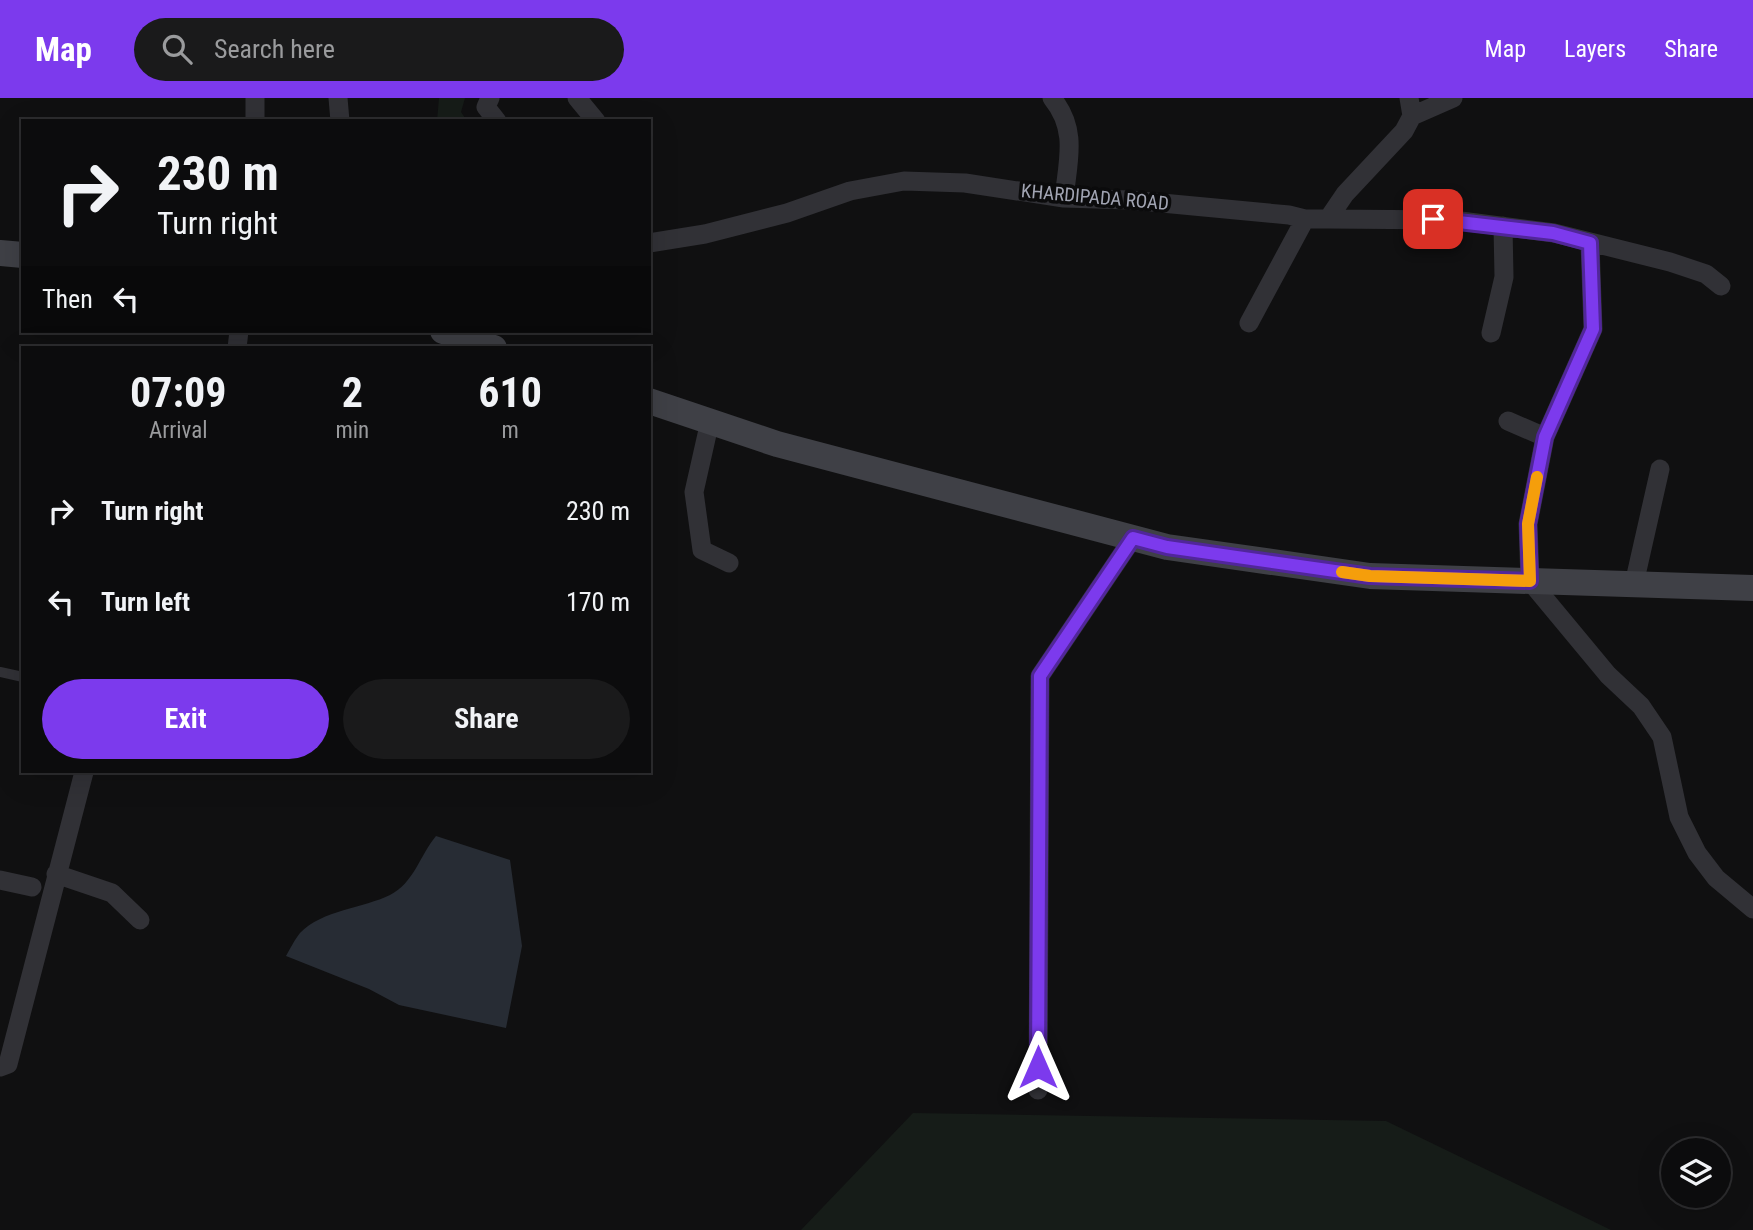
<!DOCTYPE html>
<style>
:root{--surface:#0c0c0d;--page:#1a1a1b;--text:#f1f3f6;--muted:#9a9b9d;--line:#2c2c2e;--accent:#7c3aed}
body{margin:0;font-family:"Roboto Condensed",sans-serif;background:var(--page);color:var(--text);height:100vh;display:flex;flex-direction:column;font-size:26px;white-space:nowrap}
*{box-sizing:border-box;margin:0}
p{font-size:23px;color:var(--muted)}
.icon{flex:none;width:38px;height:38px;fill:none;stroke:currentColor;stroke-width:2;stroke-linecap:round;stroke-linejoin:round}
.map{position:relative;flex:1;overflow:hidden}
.panel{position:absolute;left:21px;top:248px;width:630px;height:427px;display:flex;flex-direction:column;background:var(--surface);border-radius:0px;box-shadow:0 7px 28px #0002,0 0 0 2px var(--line)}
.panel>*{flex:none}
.top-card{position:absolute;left:21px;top:21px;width:630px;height:214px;border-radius:0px;box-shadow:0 7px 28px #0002,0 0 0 2px var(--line);background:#0c0c0d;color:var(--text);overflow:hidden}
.tools{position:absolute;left:1661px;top:1040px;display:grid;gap:14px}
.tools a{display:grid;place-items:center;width:70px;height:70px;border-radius:50%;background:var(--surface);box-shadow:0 7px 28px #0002,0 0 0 2px var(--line);font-size:35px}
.pin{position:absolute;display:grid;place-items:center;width:60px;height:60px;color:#fff;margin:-30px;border-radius:14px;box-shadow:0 4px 10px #0006}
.me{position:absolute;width:77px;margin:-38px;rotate:0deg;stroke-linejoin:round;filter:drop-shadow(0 0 5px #0008)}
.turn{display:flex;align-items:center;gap:24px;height:147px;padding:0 21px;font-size:32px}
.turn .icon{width:91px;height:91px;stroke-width:2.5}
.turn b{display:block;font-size:49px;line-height:60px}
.then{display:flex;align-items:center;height:66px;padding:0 21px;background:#0003;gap:14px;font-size:26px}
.eta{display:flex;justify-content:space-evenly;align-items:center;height:119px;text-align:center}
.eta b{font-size:42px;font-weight:700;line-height:49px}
.button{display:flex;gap:14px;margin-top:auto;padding:14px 21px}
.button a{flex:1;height:80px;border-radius:42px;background:var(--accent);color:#fff;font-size:28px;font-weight:700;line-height:80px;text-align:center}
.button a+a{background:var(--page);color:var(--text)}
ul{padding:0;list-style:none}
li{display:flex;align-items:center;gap:21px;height:91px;padding:0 21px}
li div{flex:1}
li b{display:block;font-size:26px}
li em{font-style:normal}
header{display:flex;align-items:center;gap:42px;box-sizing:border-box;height:98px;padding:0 35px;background:var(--accent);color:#fff}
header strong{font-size:33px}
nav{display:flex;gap:38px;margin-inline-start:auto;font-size:24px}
.search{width:490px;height:63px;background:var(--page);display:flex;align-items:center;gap:18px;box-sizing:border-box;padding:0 24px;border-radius:38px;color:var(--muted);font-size:26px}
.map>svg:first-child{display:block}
.green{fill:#161c18}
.water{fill:#272c34}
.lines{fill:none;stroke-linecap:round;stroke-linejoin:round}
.lane{stroke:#313136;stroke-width:10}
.street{stroke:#313136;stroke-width:19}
.secondary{stroke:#3f4046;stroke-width:26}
.route-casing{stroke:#51269a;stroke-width:18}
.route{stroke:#7c3aed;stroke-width:12}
.slow{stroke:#f59e0b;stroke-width:12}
.labels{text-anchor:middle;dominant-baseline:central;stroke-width:7;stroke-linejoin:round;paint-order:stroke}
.street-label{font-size:19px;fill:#a1a4b2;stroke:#0b0b0c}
</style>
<header>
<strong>Map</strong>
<div class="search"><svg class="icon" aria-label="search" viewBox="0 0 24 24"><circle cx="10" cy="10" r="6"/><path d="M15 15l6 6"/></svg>Search here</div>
<nav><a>Map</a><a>Layers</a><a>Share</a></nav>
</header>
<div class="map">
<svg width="1753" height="1132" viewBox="0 0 1753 1132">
<rect width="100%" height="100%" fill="#101011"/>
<path class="green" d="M439,0H465L461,14L467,23H437Z
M913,1015L1386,1023L1611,1132H801Z"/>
<path class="water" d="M436,738L510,762L522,848L506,930L399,907L369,891L286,858C290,851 295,841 300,835C322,812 364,810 390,797C414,785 420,757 436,738Z"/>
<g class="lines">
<path class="lane" d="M0,574L23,579"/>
<path class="street" d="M255,0V23
M338,0L340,23
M490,0L486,9L497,23
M577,0L596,23
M1052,0C1078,32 1068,62 1064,100
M1409,0L1412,18
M1328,121L1453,122L1554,135L1670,164L1706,176L1721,188
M649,145L705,136L787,115L850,93L904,83L965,85L1064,100L1130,102L1289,117L1305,121H1328L1345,96L1404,33L1412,18L1453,0
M1249,225L1305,121
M1491,235L1504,179L1503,128
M237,250L239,233
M710,323L694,394L702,452L729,465
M1508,323L1545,339L1528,426L1530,483L1608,577L1641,608L1662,639L1679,719L1697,755L1716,780L1753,811
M1545,339L1593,231L1590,145
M1634,486L1660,371
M56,776L112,795L140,822
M0,782L32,789
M1038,962V992L1040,578L1133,440
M0,969L8,966L84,674"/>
<path class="secondary" d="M0,155L23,157
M443,233L494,250
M649,303L777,346L1167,449L1370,478L1753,490"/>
</g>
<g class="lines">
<g class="route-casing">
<path id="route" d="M1038,969L1040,578L1133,440L1167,449L1370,478L1530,483L1528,426L1545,339L1593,231L1590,145L1553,135L1433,121"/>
</g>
<use href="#route" class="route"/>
<path class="slow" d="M1342,474L1370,478L1530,483L1528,426L1537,379"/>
</g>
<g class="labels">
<g class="street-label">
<text transform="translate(1095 99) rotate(5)">KHARDIPADA ROAD</text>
</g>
</g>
</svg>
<div class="tools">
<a><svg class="icon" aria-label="layers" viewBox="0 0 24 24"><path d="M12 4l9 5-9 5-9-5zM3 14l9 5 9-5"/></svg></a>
</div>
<div class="pin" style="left:1433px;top:121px;background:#d93025"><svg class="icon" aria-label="arrive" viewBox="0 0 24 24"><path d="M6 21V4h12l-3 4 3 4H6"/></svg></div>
<svg class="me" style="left:1038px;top:969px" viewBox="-20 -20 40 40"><path d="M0-17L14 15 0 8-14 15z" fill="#7c3aed" stroke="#fff" stroke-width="4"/></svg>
<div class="top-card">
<div class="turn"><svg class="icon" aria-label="right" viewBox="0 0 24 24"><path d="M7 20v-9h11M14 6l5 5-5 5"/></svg><div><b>230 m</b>Turn right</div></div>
<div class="then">Then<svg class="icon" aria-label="left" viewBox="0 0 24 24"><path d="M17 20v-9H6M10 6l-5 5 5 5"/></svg></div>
</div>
<section class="panel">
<div class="eta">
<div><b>07:09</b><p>Arrival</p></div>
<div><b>2</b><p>min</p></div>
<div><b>610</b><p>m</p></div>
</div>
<ul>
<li><svg class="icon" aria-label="right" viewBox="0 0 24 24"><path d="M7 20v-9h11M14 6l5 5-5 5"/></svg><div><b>Turn right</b></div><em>230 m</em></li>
<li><svg class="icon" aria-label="left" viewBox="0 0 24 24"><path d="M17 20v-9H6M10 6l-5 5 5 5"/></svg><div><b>Turn left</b></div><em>170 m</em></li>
</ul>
<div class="button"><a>Exit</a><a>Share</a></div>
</section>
</div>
